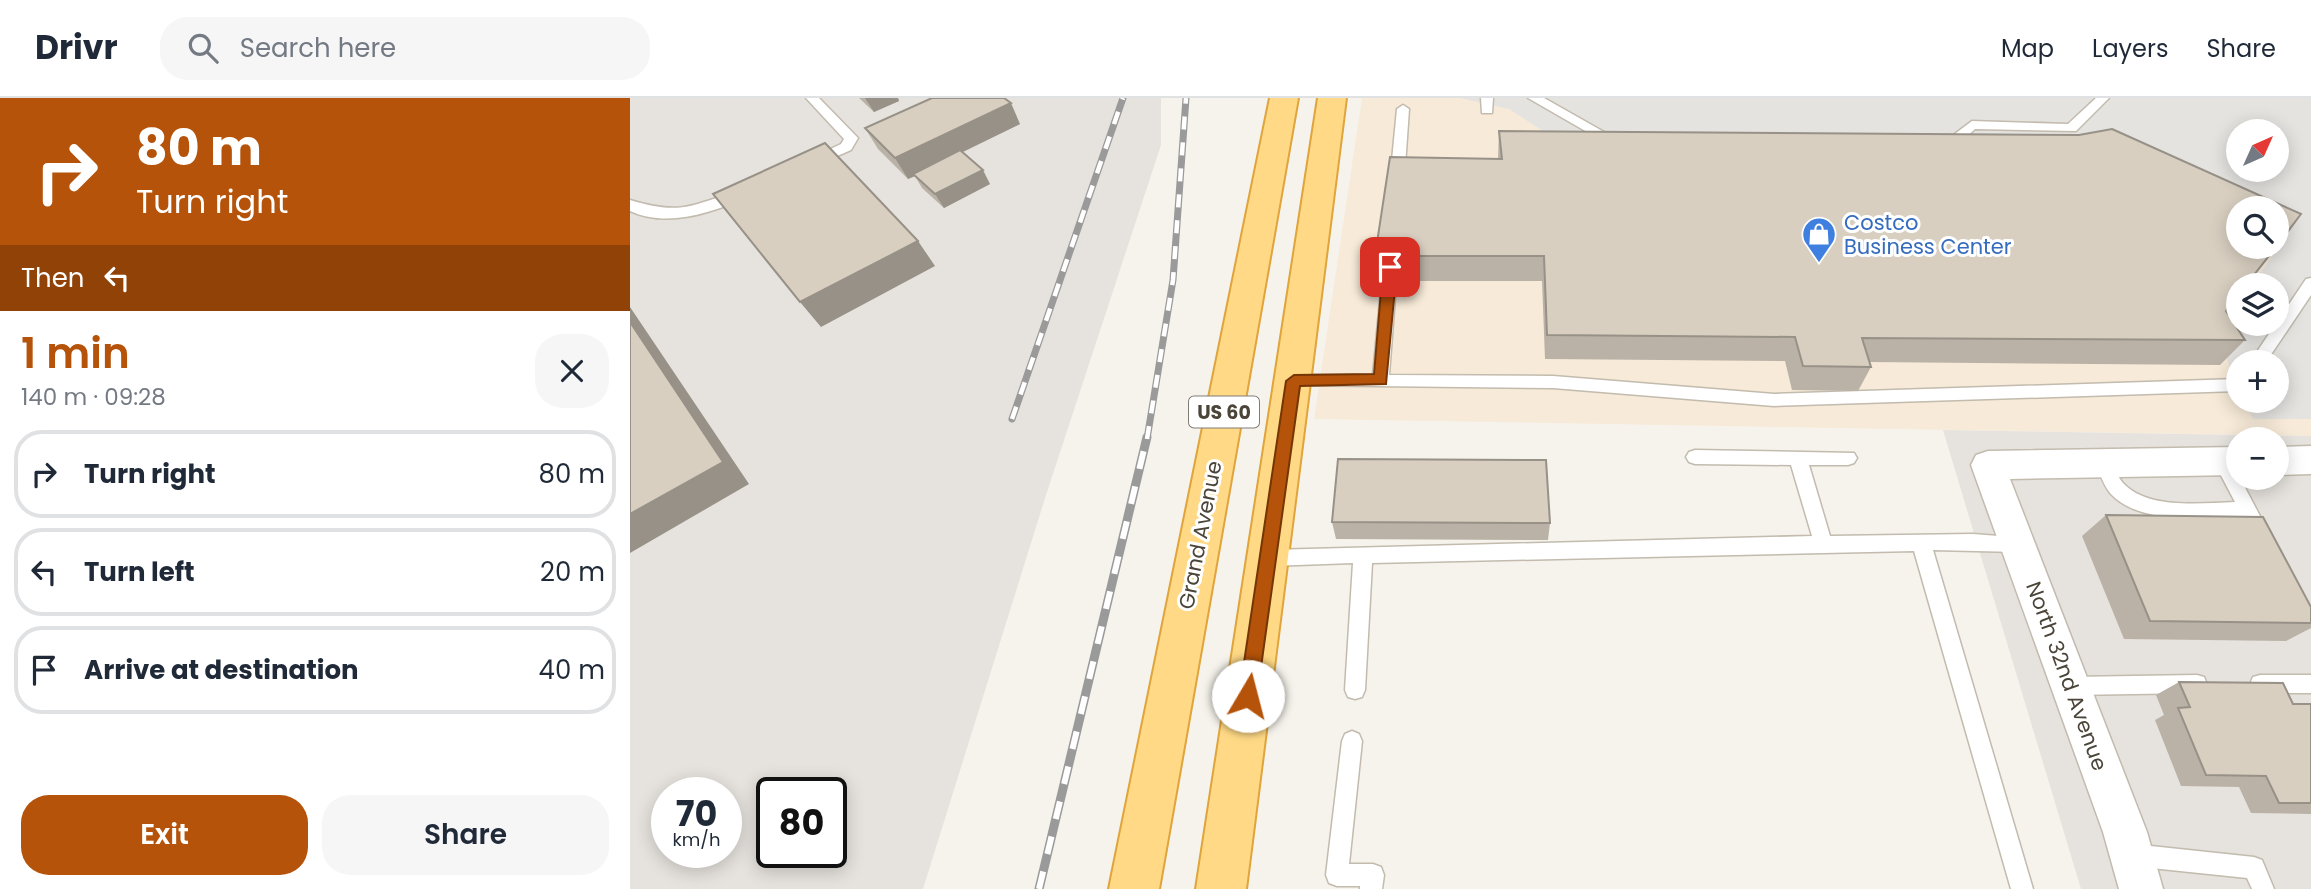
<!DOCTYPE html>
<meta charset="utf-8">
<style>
:root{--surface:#fff;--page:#f6f6f7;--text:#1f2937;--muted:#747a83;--line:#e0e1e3;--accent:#b45309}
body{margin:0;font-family:Poppins,sans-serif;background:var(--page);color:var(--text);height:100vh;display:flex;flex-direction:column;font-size:26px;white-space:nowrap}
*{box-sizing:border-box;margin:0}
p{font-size:23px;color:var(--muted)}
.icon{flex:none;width:38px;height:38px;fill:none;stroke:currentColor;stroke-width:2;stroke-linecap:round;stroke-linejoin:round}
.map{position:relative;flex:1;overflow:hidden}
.sheet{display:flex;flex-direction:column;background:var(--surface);width:630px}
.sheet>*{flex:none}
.hud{background:#b45309;color:#fff;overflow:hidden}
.needle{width:46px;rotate:45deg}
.tools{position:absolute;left:1596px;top:21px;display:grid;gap:14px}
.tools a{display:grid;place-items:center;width:63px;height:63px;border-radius:50%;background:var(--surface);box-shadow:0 4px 18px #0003;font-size:35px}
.speed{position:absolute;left:21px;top:679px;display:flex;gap:14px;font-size:35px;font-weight:700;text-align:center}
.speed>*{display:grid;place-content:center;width:91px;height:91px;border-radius:50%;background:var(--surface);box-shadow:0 4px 18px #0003;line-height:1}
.speed small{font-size:18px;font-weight:400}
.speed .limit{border:4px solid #111;border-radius:10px;background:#fff;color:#111}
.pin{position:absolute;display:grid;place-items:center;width:60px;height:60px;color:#fff;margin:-30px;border-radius:14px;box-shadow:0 4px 10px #0006}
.me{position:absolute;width:77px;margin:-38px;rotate:8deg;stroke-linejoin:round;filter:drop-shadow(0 0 5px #0008)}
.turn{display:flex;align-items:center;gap:24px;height:147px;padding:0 21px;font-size:32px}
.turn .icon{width:91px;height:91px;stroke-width:2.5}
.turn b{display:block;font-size:49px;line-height:60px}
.then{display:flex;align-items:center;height:66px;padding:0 21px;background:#0003;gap:14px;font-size:26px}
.round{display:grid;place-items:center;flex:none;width:74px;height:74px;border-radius:28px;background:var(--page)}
.summary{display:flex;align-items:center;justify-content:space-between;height:119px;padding:0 21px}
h1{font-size:42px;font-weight:600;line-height:52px;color:var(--accent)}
.cta{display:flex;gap:14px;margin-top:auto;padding:14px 21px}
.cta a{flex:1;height:80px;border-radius:28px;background:var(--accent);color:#fff;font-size:28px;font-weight:600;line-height:80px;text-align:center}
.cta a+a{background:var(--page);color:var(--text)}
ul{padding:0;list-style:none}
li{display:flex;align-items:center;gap:21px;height:88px;margin:0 14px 10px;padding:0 7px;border:4px solid var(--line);border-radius:28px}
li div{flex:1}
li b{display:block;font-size:26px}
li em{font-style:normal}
header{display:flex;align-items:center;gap:42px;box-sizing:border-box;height:98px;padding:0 35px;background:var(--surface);border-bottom:2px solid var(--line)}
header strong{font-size:33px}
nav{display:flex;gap:38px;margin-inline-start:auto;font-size:24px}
.search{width:490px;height:63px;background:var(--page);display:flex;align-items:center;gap:18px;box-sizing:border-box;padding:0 24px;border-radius:28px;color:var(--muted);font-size:26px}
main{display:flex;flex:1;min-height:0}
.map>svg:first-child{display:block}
.commercial{fill:#f7ead8;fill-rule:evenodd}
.industrial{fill:#e6e2dd;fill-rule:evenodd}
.parking{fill:#e5e3e0;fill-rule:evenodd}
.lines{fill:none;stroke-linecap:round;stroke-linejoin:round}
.service-casing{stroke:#c2bbae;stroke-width:3}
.minor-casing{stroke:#c2bbae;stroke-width:3}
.trunk-casing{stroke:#e0a43c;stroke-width:4}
.service{fill:#fff;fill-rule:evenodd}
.minor{fill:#fff;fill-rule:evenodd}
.trunk{fill:#ffd985;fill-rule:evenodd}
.rail-far1-casing{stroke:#9a9a9a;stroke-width:7}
.rail-casing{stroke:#9a9a9a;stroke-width:9}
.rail-far1{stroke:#fff;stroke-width:4.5;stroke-dasharray:13;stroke-linecap:butt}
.rail{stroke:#fff;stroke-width:6;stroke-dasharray:18;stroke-linecap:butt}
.wall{fill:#bab2a6}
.shaded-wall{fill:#979187}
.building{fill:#d8cfc1;stroke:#979187;stroke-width:2}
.route{fill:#b45309;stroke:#753606;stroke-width:2}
.labels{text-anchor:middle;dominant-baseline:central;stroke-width:6;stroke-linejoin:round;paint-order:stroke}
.shield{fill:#fff;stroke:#817c74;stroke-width:2}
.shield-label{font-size:19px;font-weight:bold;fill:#4b4439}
.shop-label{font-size:21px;fill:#366cbe;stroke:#fff;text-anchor:start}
.street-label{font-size:21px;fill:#4b4439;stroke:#fff}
</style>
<header>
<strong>Drivr</strong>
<div class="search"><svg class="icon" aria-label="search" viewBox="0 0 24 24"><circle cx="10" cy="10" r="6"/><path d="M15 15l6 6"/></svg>Search here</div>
<nav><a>Map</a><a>Layers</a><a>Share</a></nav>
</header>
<main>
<section class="sheet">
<div class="hud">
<div class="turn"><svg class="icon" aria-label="right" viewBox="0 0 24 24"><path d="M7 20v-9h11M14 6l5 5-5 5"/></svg><div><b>80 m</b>Turn right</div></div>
<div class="then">Then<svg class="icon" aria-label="left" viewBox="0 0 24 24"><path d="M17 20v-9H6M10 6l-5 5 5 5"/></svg></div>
</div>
<div class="summary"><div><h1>1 min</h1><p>140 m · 09:28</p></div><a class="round"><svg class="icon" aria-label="close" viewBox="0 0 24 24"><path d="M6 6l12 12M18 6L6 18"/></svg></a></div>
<ul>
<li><svg class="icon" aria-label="right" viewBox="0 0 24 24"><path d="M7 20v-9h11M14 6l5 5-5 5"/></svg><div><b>Turn right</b></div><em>80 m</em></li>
<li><svg class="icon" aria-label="left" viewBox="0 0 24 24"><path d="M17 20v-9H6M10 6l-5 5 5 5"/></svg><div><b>Turn left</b></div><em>20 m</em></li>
<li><svg class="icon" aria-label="arrive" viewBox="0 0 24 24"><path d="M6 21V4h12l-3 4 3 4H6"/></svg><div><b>Arrive at destination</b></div><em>40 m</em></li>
</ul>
<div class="cta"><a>Exit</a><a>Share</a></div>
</section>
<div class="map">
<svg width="1681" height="791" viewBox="0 0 1681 791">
<rect width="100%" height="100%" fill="#f6f3ec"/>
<path class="commercial" d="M732,0H1681V338L684,321ZM1608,33H1647V72H1608ZM1608,110H1647V149H1608ZM1608,187H1647V226H1608ZM1608,264H1647V303H1608Z"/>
<path class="industrial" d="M0,0H531V47L416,397L293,791H0ZM37,695H96V754H37ZM142,695H201V754H142Z
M1313,332L1681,338V791H1451ZM1608,341H1647V380H1608Z"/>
<path class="parking" d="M830,0H1681V321H1623L1615,303H1647V264H1608V288L1587,238L1608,207V226H1647V187H1622L1654,141L1647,137V110H1608L936,48L879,11ZM1608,33H1647V72H1608Z"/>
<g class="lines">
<g class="service-casing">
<path id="service" d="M176,0H189L228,40L221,52L184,68L179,67V61L211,46L214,41Z
M851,0H863L862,15H852Z
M898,0H914L990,43L983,47L978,46Z
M1466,0H1479L1446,33L1345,31C1334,41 1320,57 1305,45L1307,42L1318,41L1342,23L1438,26Z
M773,7L779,11L774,83L767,87L760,83L767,11Z
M111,92L118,97L116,100C80,115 37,130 0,113V102C53,118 61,107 111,92Z
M761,155L768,160L759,277L923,278L1144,296L1608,281V293L1144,308L923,290L658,287L656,283L658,279L664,277H743L754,160Z
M1681,180V197L1636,264H1620L1676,181Z
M1065,352L1224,355L1227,360L1224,365L1218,367H1179L1200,438L1343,436L1394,440L1397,446L1394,452L1388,454L1303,452L1403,791H1381L1284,453L742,465L735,592L732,599L725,601L718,599L715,592L723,465L638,468L632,466L629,460L632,454L638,452L1182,438L1161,367L1065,366L1059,364L1056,359L1059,354Z
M1593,357L1599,359L1631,420L1628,425L1622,428L1616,425L1613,419C1573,419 1510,428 1480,395C1473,386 1470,375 1465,365L1468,360H1480C1484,368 1487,378 1493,385C1518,412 1571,405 1605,404L1584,364L1587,359Z
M1567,577L1574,579L1577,586L1574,593L1567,595L1441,597L1434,595L1431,588L1434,581L1441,579Z
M1630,577H1681V595H1630L1623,593L1620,586L1623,579Z
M722,633L729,636L732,643L719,766H743L751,769L754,777L752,791H730V788H707L699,785L696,777L712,643L715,636Z
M1502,746L1624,759L1632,762L1644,791H1622L1617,780L1502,768L1494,765L1491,757L1494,749Z"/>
</g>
<g class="minor-casing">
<path id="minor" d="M1681,348V376L1647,377V349Z
M1608,349V377L1380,381L1517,734L1533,791H1489L1473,734L1341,367L1346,357L1358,353Z"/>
</g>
<g class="trunk-casing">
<path id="trunk" d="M640,0H668L529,791H479Z
M688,0H716L616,791H566Z"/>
</g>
<use href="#service" class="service"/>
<use href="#minor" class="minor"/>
<use href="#trunk" class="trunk"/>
<g class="rail-far1-casing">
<path id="rail-far1" d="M382,321L493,0
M517,341L543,182L556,0"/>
</g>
<g class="rail-casing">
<path id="rail" d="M409,791L517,339"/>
</g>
<use href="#rail-far1" class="rail-far1"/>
<use href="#rail" class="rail"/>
</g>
<path class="wall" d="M229,0H268L269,3L244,14Z
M390,26L333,54L360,86L314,110L292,90L285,78L278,81L248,51L235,30Z
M869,33L1596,213L1615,242L1590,267L1239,264L1241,269L1228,293L1162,292L1155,263L915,261L912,183H748L745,158L868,61Z
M1476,417L1681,509V530L1656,543L1494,541L1452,438Z
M702,424L920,425L918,442L706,441Z
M1549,584L1663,606H1681V716L1621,715L1609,689L1551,688L1525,622L1534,617L1526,597Z"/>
<path class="shaded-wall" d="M235,0H268L269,3L244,14Z
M381,5L390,26L285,77L283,76L285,78L278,81L265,60Z
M353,72L360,86L314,110L305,96Z
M288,143L305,168L191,229L170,204Z
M0,209L119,386L0,455Z"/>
<path class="building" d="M302,0H374L381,5L265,60L235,30Z
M1482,31L1671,116L1647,148V110H1608V149H1646L1616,187H1608V197L1596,213L1615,242L1232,240L1241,269L1173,268L1165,239L917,237L914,158H745L760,59L872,61L869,33L1449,37Z
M195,45L288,143L170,204L83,96Z
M330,52L353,72L305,96L283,76Z
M0,224L93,364L0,416Z
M708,361L916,362L920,425L702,424Z
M1476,417L1633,419L1681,509V525L1520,523Z
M1549,584L1653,585L1663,606H1681V705H1649L1636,678L1576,677L1548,610L1560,609Z"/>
<path class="route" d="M760,164L767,169L756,286L670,288L627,598L625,604L618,607L612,604L609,598L656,283L664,277L744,276L753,169Z"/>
<defs>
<g id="shop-pin" transform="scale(1.75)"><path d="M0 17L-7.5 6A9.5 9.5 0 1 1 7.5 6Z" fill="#3f7fe0" stroke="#fff"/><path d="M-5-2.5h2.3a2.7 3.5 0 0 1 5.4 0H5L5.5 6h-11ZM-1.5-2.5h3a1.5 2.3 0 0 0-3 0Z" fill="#fff"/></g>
</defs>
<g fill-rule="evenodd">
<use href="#shop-pin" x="1189" y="136"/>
</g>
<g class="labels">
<rect class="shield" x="559" y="298.5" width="70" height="31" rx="5"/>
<g class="shield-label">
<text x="594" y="314">US 60</text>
</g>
<g class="shop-label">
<text x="1214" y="124">Costco<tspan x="1214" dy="24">Business Center</tspan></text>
</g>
<g class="street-label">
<text transform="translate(570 437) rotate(-79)">Grand Avenue</text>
<text transform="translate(1437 578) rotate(70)">North 32nd Avenue</text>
</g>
</g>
</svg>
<div class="tools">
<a><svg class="needle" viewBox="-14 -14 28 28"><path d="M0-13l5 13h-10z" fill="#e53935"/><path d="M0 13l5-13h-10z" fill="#747a83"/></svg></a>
<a><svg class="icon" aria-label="search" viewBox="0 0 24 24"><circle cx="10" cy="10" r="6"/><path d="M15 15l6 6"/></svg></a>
<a><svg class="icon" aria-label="layers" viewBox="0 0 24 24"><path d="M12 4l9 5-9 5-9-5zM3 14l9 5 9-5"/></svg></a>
<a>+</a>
<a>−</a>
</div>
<div class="speed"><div>70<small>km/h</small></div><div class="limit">80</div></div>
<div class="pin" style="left:760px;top:169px;background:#d93025"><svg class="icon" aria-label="arrive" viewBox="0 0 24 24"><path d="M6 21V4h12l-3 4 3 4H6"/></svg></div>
<svg class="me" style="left:618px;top:598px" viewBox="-20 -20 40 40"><circle r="19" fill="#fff"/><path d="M0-13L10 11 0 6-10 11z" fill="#b45309"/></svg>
</div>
</main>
